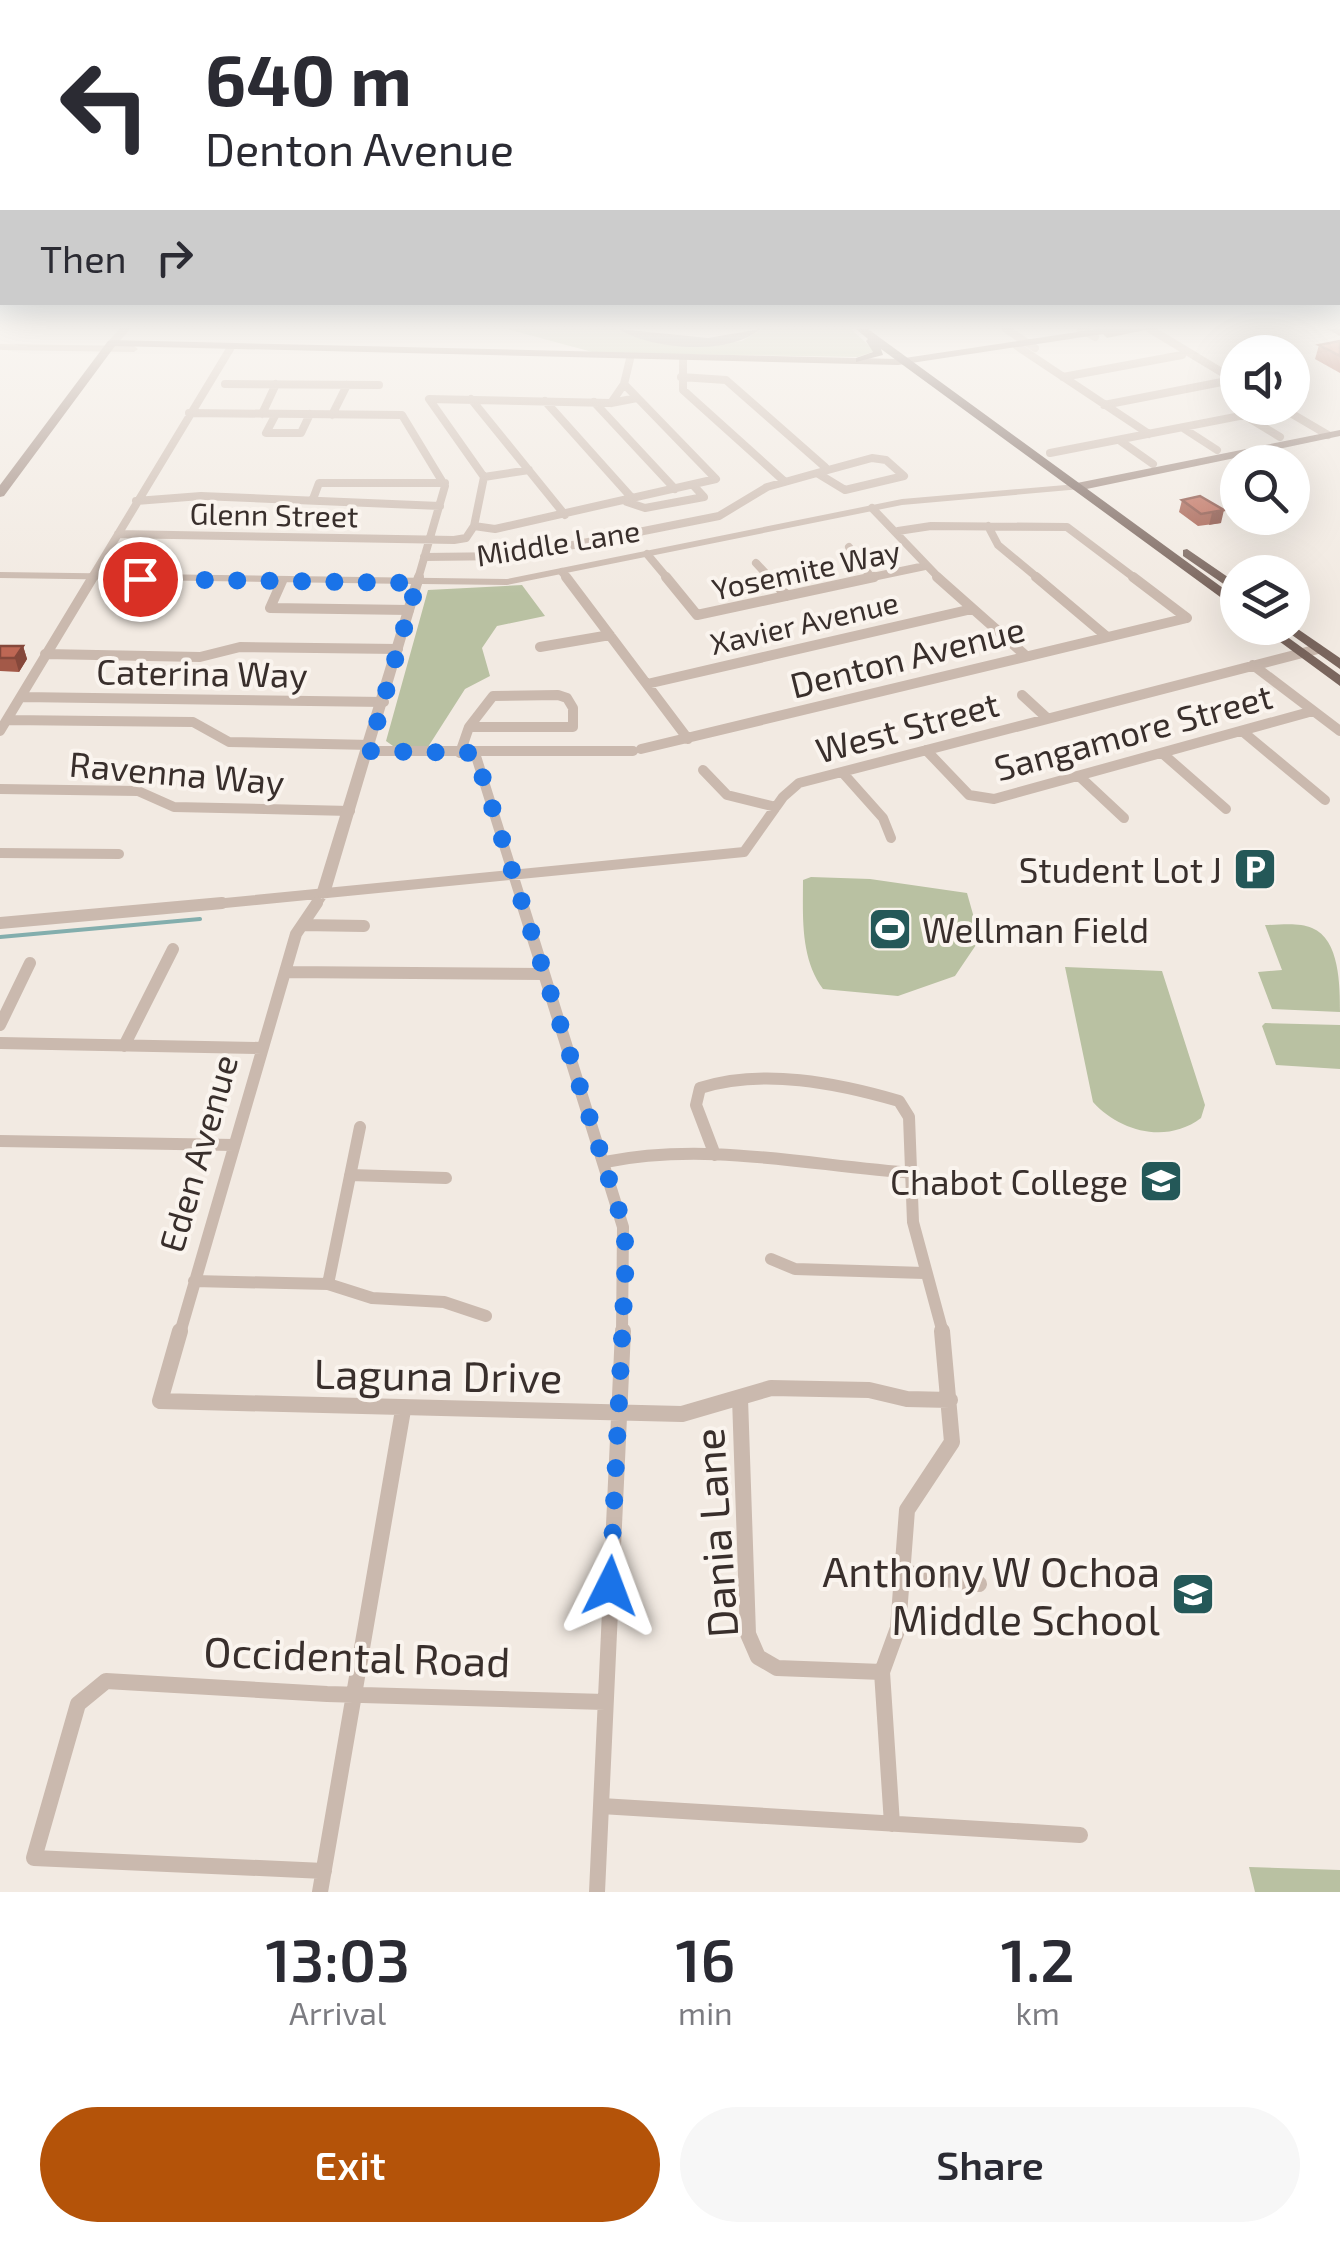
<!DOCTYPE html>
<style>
:root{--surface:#fff;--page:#f7f7f7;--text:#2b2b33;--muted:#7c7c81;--accent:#b45309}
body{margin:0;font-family:"Exo 2",sans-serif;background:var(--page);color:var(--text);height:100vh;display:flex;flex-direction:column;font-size:38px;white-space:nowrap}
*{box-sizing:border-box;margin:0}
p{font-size:32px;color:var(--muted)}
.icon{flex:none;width:55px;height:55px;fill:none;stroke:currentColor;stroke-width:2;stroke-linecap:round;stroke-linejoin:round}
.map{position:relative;height:1892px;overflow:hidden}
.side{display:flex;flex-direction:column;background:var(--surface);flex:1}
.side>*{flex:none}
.banner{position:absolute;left:0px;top:0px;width:1340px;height:305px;box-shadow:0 10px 40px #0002;background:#fff;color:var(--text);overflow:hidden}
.controls{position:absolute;left:1220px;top:335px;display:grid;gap:20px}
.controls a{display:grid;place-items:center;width:90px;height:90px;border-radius:50%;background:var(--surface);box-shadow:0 10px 40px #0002;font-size:50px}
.pin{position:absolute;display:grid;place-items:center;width:85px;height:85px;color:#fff;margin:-42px;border:5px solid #fff;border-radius:50%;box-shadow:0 2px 10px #0007}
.me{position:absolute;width:110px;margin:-55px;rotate:3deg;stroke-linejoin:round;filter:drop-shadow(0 0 8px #0008)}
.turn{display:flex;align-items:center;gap:35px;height:210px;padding:0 40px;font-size:45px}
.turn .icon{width:130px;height:130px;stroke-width:2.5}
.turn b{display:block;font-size:70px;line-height:85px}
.then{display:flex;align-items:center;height:95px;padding:0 40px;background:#0003;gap:20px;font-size:38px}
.eta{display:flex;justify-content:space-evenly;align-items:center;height:170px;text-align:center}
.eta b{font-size:60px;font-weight:600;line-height:70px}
.cta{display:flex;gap:20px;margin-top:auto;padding:20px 40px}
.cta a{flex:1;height:115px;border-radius:60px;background:var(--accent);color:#fff;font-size:40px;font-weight:600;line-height:115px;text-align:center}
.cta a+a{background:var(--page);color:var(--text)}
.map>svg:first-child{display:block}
.green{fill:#b9c1a2}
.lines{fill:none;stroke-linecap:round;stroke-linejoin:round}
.stream{stroke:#83aead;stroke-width:4}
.taxiway{fill:#968c87;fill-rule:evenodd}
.minor-far3{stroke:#cab9ae;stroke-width:8}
.minor-far2{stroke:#cab9ae;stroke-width:10}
.minor-far1{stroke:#cab9ae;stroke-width:12}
.minor{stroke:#cab9ae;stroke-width:16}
.tertiary{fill:#cab9ae;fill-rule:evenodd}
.secondary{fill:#9e897f;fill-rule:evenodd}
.primary{fill:#7a665e;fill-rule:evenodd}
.wall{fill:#a35948}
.shaded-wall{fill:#85483b}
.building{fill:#be6754;stroke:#85483b;stroke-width:2.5}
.route{stroke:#1a73e8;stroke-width:18;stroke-dasharray:0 32.4}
.labels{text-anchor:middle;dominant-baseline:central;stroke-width:8;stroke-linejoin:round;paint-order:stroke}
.far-street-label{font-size:30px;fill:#392f2c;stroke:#faf4ee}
.street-label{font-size:35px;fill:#392f2c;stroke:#faf4ee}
.poi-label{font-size:35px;fill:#392f2c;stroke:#faf4ee;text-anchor:end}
.near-street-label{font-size:42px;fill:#392f2c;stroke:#faf4ee}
.near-poi-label{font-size:42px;fill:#392f2c;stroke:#faf4ee;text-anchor:end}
</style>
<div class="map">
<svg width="1340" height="1892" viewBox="0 0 1340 1892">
<rect width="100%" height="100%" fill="#f2eae2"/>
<path class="green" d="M507,329H616L663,341L723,343L742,341L762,329H851L875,351L858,357L596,353Z
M522,585L545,616L497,626L482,648L490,676L465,689L428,747L393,746L386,741L428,590Z
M811,877L870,879L967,893L980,939L955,976L898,996L823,989C800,958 803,916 803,880Z
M1265,925C1279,925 1299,922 1312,928C1340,939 1340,987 1340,1012L1272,1009L1258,972L1282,970Z
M1065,967L1162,971L1205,1105L1201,1118C1167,1144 1120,1132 1093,1102Z
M1265,1023L1340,1025V1069L1276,1065L1262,1026Z
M1249,1867L1340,1870V1892H1255Z"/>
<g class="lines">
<path class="stream" d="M0,937L200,919"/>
<path class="taxiway" d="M619,329L708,338L760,329C730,356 651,350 619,329Z"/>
<path class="minor-far3" d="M1006,329L1035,348
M1081,329L1095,337
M1150,329L1238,382
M112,343L125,329
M1017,346L1149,434
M683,360V390L784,481
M681,377L726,380L825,467
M1063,377L1182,355
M225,384L379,385
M624,384L716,479L495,529L474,526L484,477L429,399L611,403L637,398
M471,399L565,515
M545,401L631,497
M594,402L675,489
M611,403L624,384L630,359
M1104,405L1227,381
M1282,408L1328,435
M189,413L402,415L445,486L418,579
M262,414L276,384
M276,414L266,433H301L310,414
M332,415L347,385
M1244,415L1280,437
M1183,428L1217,450
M1119,440L1153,464
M1050,453L1276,409
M872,458L886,460L904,476L845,490L817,473Z
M484,477L529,470
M313,499L319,483H445
M136,501L201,496L440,506
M627,502L645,508L704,497L693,485
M872,508L940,579
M988,526L998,545L1039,579
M898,531L931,526L1067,527L1136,579
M118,534L454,540L466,538L474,526
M849,547L871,577
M647,554L668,579
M424,557L518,556L719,516L767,487L817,473
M756,563L771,579
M562,572L568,579
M91,579L230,349
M863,579L925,566"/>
<path class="minor-far2" d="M566,577L688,739
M666,577L697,615L874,577
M769,577L787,596
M937,577L1025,655
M1036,577L1106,636
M1133,577L1187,618
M282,581L270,608L409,610
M417,583L419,577
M540,647L610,635
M45,654L200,657L240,647L398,649
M1253,665L1340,731
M647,684L972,609
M558,695L567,698L573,708V727H469L493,696Z
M1022,695L1047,718
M21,697L384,702
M7,720L193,722L229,742L371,745
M0,731L93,577
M1242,731L1325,800
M641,749L1187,618
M926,750L969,795L994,799L1313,711
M369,751H633
M460,753L469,727
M475,753L523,906
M1162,753L1226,809
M703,770L727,795L776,807
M842,772L883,818L891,838
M1079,776L1124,818
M0,789L138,791L174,807L350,811
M0,853L119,854
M194,906L744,852L783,797L799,783L1318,649
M315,906L323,894"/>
<path class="minor-far1" d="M522,903L623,1227L622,1333
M0,923L222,903
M302,925L364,926
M285,972L544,974
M0,1025L30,963
M0,1043L261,1048
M124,1046L173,949
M0,1141L234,1145
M715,1155L696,1105L700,1088C763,1068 837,1083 899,1101L909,1117L913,1222L943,1333
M605,1162C709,1141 810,1166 914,1173
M350,1175L446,1178
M771,1259L795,1269L924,1273
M194,1281L328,1284L372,1298L444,1302L486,1316
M328,1284L360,1127
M180,1333L296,934L317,903"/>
<path class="minor" d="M180,1331L160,1401L682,1414L771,1388L869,1390L907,1399L950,1400
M740,1398L748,1634L758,1657L777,1668L882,1672
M901,1572L979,1584
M601,1806L1080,1835
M892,1824L882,1672L898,1628L907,1510L952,1442L942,1331
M324,1871L34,1858L78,1704L106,1681L327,1694L605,1702
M320,1892L403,1410
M597,1892L623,1331"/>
<path class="tertiary" d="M0,344L134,346L138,349L134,352L0,350Z
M1077,484L1081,485V489L902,505L507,585L422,584L330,894L323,899L316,894L411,584L0,578V572L507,579L902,499Z"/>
<path class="secondary" d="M1097,329H1150L1107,338L1103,334L898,365L115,346L4,496L0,497V485L108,341L112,340L898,359Z
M1327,329H1340V336Z
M1340,430V436L1077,491L1071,487L1077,483Z"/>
<path class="primary" d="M856,329H868L1238,599V610L881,349L883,355L856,362V358L873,352L866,341L868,339Z
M1187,549L1238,584V594L1183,556V550Z
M1292,625L1340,658V669L1282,628H1292Z
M1261,628H1275L1340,675V686Z"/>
</g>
<path class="wall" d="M1340,341V373L1315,359L1319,345Z
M1200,496L1221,523L1198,526L1179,512L1182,500Z
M0,646H23L27,659L19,672L0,671Z"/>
<path class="shaded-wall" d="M1224,510L1221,523L1209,525L1212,513Z
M23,646L27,659L19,672L15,658Z"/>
<path class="building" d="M1340,341V356L1319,345Z
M1200,496L1224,510L1201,514L1182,500Z
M0,646H23L15,658H0Z"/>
<linearGradient id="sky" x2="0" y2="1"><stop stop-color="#7fb2d0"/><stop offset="0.55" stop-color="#f9f6f2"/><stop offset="1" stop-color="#f9f6f2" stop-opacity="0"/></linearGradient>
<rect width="1340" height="594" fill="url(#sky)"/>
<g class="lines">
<path class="route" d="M140,579L417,583L369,751L475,753L624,1227L626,1256L610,1586"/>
</g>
<defs>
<g id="parking-square" transform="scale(2.25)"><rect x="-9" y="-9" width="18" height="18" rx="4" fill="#245858" stroke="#faf4ee"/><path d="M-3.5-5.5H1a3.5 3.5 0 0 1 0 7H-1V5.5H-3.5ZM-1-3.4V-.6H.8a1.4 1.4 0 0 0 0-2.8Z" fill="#fff"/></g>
<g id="stadium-square" transform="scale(2.25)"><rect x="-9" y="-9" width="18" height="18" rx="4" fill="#245858" stroke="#faf4ee"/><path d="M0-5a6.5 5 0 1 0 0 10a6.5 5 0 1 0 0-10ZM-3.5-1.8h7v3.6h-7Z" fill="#fff"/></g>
<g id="university-square" transform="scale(2.25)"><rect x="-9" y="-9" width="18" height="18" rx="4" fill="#245858" stroke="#faf4ee"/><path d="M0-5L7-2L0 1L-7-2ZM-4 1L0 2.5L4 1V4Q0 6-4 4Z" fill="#fff"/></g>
<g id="school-square" transform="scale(2.25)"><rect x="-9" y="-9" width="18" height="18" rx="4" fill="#245858" stroke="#faf4ee"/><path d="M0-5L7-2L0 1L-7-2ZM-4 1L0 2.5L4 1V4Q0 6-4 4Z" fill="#fff"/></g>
</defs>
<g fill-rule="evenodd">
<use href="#parking-square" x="1255" y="869"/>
<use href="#stadium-square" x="890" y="929"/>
<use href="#university-square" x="1161" y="1181"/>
<use href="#school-square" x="1193" y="1594"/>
</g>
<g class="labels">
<g class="far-street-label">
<text transform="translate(274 514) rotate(1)">Glenn Street</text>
<text transform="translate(558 542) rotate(-9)">Middle Lane</text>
<text transform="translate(806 569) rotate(-12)">Yosemite Way</text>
<text transform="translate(804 622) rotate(-13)">Xavier Avenue</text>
</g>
<g class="street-label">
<text transform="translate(907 656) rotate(-14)">Denton Avenue</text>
<text transform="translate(202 672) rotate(1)">Caterina Way</text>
<text transform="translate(907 726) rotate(-15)">West Street</text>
<text transform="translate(1133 731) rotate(-15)">Sangamore Street</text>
<text transform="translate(177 772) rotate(5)">Ravenna Way</text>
<text transform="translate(197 1153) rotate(-74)">Eden Avenue</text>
</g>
<g class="poi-label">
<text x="1222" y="869">Student Lot J</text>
<text x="922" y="929" text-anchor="start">Wellman Field</text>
<text x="1128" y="1181">Chabot College</text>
</g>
<g class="near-street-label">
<text transform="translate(438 1374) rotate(1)">Laguna Drive</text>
<text transform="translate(714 1533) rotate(-94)">Dania Lane</text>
<text transform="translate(357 1655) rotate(2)">Occidental Road</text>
</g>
<g class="near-poi-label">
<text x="1160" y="1570">Anthony W Ochoa<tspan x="1160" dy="48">Middle School</tspan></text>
</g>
</g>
</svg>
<div class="controls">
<a><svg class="icon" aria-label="sound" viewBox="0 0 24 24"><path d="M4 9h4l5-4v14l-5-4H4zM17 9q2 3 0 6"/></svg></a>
<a><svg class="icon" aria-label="search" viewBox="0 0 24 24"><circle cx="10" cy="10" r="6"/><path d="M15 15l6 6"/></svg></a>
<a><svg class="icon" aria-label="layers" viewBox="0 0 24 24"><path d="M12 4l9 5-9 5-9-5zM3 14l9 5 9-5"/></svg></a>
</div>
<div class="pin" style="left:140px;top:579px;background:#d93025"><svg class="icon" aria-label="arrive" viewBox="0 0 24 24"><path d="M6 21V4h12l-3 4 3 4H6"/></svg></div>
<svg class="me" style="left:610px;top:1586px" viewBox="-20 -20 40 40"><path d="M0-17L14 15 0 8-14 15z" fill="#1a73e8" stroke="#fff" stroke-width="4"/></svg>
<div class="banner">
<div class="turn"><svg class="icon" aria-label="left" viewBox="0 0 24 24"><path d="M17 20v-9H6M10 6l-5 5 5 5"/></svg><div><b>640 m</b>Denton Avenue</div></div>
<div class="then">Then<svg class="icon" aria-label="right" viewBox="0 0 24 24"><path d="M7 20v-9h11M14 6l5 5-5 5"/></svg></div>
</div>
</div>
<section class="side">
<div class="eta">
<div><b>13:03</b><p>Arrival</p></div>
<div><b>16</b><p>min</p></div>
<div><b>1.2</b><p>km</p></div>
</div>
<div class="cta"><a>Exit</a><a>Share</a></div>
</section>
